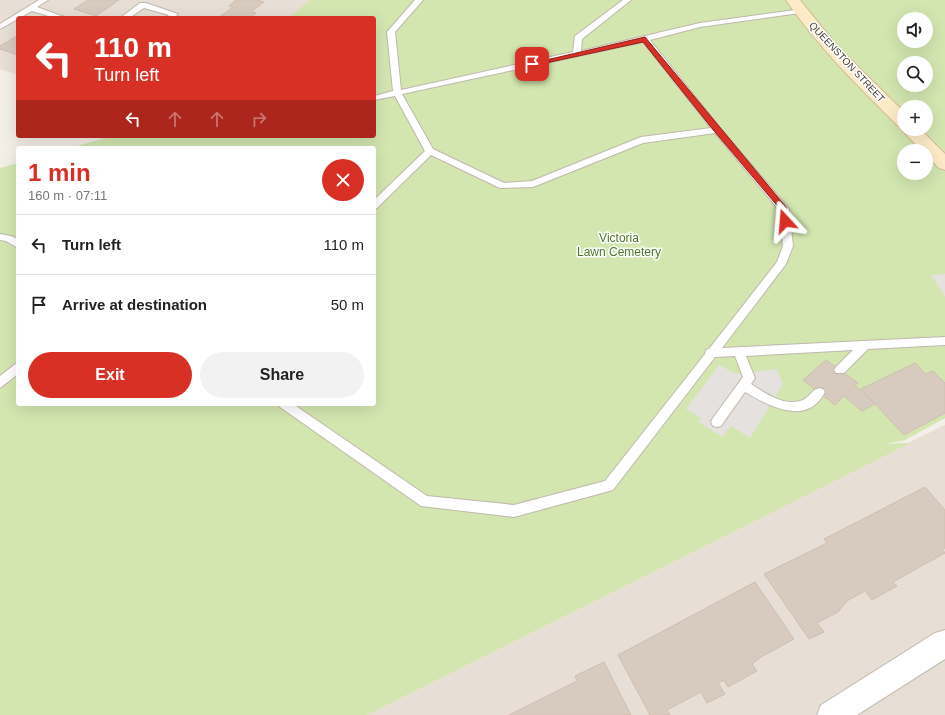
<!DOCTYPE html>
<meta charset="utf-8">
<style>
:root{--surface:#fff;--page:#f2f2f2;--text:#222;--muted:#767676;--line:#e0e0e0;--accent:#d93025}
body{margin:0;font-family:Helvetica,sans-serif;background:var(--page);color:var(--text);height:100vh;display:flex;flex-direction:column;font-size:15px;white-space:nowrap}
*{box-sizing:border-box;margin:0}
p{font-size:13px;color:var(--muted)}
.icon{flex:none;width:22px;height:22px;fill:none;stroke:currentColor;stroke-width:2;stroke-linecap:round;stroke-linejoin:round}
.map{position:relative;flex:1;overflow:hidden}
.drawer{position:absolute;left:16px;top:146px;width:360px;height:260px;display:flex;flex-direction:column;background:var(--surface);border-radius:4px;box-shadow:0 4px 16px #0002}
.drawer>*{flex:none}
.guide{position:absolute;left:16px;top:16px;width:360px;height:122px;border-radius:4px;box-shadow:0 4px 16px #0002;background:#d93025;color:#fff;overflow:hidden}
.tools{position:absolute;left:897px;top:12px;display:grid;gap:8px}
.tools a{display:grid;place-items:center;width:36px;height:36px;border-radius:50%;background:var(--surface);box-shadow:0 4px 16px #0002;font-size:20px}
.pin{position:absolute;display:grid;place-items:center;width:34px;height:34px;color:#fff;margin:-17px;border-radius:8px;box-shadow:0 2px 6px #0006}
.me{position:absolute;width:44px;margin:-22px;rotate:341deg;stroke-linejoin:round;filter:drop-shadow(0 0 3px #0008)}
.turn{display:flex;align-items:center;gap:14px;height:84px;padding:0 12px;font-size:18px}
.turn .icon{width:52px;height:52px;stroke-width:2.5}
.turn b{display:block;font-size:28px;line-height:34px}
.lanes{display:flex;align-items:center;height:38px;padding:0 12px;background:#0003;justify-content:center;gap:20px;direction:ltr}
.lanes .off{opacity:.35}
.round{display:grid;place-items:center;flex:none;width:42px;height:42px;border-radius:21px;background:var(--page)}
.summary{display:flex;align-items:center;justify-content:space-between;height:68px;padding:0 12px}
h1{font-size:24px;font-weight:700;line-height:30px;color:var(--accent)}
.cta{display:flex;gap:8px;margin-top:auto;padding:8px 12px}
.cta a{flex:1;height:46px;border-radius:24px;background:var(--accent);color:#fff;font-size:16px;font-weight:700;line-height:46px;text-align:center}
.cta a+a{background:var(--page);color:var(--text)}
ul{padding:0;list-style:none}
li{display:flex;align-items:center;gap:12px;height:60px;padding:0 12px;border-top:1px solid var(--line)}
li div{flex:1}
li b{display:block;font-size:15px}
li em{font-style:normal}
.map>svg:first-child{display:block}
.residential{fill:#e7dfd5}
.green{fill:#d3e6b0;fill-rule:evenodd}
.parking{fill:#e4e1de}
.building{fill:#d7cbbf;stroke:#cfbfaf}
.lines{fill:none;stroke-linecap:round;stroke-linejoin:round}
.lane-casing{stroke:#c1b7ac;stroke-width:2}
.street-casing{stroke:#c1b7ac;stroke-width:2}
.secondary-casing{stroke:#d2bc97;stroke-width:2}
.lane{fill:#fff;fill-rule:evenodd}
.street{fill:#fff;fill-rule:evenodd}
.secondary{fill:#fdeac6;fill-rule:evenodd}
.route{fill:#d93025;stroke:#8d1f18}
.labels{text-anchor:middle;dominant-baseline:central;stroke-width:3;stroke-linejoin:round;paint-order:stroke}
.far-street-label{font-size:10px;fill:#453e36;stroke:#fff}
.park-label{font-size:12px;fill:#4f762a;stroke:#fff}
</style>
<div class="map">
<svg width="945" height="715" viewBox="0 0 945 715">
<rect width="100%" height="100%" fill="#f3eee6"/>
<path class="residential" d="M0,0H310L288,18H18V75L0,69Z
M945,425V715H367L900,447Z"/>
<path class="green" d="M310,0H945V418L905,440L885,444L910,443L367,715H0V168L18,163V404H374V148H70L112,136H374V18H288ZM904,19H926V41H904ZM904,63H926V85H904ZM904,107H926V129H904ZM904,151H926V173H904Z"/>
<path class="parking" d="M945,274V297L931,275Z
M719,365L736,374L777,369L783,384L750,438L731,426L722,437L699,422L701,418L686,409Z"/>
<path class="building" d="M88,0H119L96,16L74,9Z
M236,0H257L264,2L251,12L256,13L250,18H218L233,7L229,6Z
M18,35V55L0,49V46Z
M826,360L858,383L855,385L875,404L862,411L844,396L835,405L803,380Z
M915,363L926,374L933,371L945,383V413L904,435L861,389Z
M925,487L945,510V548L942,549L945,553L893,582L897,586L872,600L865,591L847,601L838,612L817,623L824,632L809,639L764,574L827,543L824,539Z
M755,582L794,639L761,657L752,664L757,671L728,687L724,680L718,683L725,694L707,703L701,692L667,710L670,715H650L618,655Z
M604,662L631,715H509L577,681L575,676Z"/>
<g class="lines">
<g class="lane-casing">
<path id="lane" d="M39,0H48L37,7L67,18H55L32,11L0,29V24Z
M415,0H423L395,32L401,90L573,52L575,36L623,0H631L582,39L581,51L700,23L803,9V13H800L700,27L650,40L720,128L789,209L793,246L786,264L722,348L945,337V345L868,349L844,373H836L834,370L836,367L853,350L746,356L755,378L751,384C765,393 783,406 800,401C810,399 813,385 823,389L825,392C807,427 769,406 745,392L721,426L717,427L713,426L711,422L713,418L743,377L735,356L715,357L613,490L514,517L421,506L280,407L278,404H293L427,496L514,505L605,481L705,354L706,350L709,349L777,262L783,246L779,210L715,133L643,143L533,187L500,188L431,155L377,208L374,209V200L425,151L395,96L374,100V96L393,91L387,32ZM643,42L711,128L641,137L532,181L504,183L433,149L402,94Z
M140,3H146L178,14L174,18H165L169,15L144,8L129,18H120Z
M0,234L11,236L18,239V248L6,241L0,240Z
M18,362V374L0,388V376Z"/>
</g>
<g class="street-casing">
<path id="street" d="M945,630V659L857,715H817L821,705L935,633Z"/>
</g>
<g class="secondary-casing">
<path id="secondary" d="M786,0H800L837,46L904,112V129H920L945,154V170L939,168L926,155V151H922L901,129L903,127L898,126C858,86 818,47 786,0Z"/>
</g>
<use href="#lane" class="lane"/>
<use href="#street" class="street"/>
<use href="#secondary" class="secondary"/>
</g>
<path class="route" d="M645,37L786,207L788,223H782L780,209L714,131L643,42L532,66L529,64Z"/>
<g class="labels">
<g class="far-street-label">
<text transform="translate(847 62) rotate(47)">QUEENSTON STREET</text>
</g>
<g class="park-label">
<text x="619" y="238">Victoria<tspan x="619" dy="14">Lawn Cemetery</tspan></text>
</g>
</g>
</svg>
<div class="tools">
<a><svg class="icon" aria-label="sound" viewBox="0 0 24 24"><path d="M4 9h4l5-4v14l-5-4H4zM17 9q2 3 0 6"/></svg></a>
<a><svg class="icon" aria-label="search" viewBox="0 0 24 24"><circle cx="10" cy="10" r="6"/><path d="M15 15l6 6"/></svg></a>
<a>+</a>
<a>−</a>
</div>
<div class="pin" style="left:532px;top:64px;background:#d93025"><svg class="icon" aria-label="arrive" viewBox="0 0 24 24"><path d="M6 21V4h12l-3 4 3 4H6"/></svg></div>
<svg class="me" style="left:785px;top:221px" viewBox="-20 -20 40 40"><path d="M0-17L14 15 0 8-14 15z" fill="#d93025" stroke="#fff" stroke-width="4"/></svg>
<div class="guide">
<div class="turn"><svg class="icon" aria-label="left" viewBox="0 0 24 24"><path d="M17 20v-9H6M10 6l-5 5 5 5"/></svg><div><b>110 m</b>Turn left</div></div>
<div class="lanes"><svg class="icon" aria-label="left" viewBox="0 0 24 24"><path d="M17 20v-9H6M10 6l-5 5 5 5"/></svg><svg class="icon off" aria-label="ahead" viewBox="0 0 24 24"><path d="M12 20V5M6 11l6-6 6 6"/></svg><svg class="icon off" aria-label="ahead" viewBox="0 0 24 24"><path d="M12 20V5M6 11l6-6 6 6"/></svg><svg class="icon off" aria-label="right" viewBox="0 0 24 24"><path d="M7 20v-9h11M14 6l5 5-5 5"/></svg></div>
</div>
<section class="drawer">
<div class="summary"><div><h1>1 min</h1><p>160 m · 07:11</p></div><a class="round" style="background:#d93025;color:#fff"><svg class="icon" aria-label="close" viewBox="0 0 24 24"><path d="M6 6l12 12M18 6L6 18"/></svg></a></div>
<ul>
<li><svg class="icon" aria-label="left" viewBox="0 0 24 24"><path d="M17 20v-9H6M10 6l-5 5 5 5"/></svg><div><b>Turn left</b></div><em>110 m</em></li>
<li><svg class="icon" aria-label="arrive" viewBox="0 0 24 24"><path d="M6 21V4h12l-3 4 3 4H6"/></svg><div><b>Arrive at destination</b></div><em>50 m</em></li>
</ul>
<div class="cta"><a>Exit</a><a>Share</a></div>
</section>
</div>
